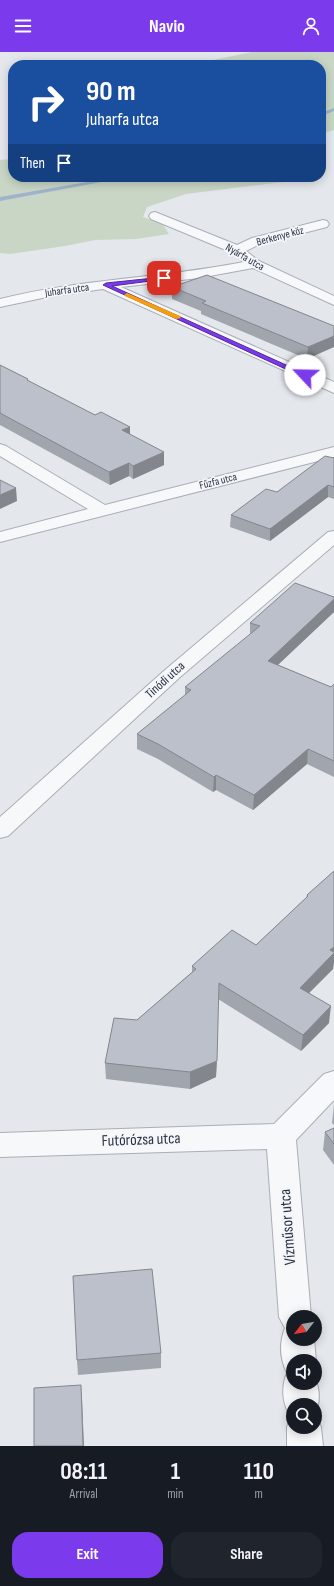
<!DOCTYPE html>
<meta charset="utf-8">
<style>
:root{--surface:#171b24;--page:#20242c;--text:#f1f3f6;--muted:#9ea1a6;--accent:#7c3aed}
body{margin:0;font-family:"Sofia Sans Condensed",sans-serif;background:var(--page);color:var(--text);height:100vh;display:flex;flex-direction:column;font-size:15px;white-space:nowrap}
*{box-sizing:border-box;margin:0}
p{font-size:13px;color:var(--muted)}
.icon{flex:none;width:22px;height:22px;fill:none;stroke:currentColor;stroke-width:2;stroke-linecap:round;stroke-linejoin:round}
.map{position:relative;height:1394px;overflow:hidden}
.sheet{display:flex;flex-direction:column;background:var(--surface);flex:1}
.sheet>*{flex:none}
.hud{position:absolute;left:8px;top:8px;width:318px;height:122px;border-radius:16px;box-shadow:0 2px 10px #0003;background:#1a4fa0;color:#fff;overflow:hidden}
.needle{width:26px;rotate:239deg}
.tools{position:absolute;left:286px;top:1258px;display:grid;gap:8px}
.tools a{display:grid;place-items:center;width:36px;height:36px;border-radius:50%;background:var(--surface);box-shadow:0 2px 10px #0003;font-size:20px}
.pin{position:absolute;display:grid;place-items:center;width:34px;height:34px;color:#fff;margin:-17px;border-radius:8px;box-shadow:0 2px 6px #0006}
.me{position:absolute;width:44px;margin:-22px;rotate:294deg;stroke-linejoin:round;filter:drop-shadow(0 0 3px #0008)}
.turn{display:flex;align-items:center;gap:14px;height:84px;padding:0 12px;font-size:18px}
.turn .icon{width:52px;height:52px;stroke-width:2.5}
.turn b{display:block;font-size:28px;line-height:34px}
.then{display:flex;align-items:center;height:38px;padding:0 12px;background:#0003;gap:8px;font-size:15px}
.eta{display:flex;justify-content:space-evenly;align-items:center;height:68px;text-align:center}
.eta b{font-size:24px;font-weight:700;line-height:28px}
.cta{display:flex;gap:8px;margin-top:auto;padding:8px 12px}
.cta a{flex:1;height:46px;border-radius:16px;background:var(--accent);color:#fff;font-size:16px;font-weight:700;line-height:46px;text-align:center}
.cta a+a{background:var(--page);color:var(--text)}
header{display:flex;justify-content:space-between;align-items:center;height:52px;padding:0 12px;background:var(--accent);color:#fff;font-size:18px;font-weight:700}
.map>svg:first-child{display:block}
.green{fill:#c9d6c5}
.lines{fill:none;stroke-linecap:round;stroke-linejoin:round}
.stream{fill:#9fb4cc;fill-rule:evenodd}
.minor-casing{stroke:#a9aeb7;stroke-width:2}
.minor{fill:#f7f8fa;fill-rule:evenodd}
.wall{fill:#a1a5ae}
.shaded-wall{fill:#83868d}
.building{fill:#bbc0ca;stroke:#83868d}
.route{fill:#7c3aed;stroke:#51269a}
.slow{fill:#f59e0b}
.labels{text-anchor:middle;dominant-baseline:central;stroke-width:3.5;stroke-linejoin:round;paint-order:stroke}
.far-street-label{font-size:11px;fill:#2b3445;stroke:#f4f6f9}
.street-label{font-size:13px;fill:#2b3445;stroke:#f4f6f9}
.near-street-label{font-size:16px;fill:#2b3445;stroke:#f4f6f9}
</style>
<header><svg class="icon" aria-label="menu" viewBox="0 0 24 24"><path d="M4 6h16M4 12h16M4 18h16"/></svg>Navio<svg class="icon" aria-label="person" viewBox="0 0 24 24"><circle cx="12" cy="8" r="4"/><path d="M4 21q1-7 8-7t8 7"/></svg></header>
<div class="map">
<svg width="334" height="1394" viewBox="0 0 334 1394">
<rect width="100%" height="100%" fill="#e4e7ec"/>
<path class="green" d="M252,0H334V78L321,82V13H189Z
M13,107V125H297L283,130L186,142L147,155L143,165L162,171L169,182L136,187L95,188L65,194L10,202L0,201V108Z"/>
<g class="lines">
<path class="stream" d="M334,56V59L321,64V61Z
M116,125H128L0,149V145Z"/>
<g class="minor-casing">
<path id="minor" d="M155,160L237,193L252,186L323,168L327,169L329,172L327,175L260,192L246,199L259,209L334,244V253L253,216L199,226L121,235L334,330V341L103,237L47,245L0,255V247C80,227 163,226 244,210L233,201L151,167L149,164L151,161Z
M0,392L6,394L105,453L334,395V405L0,490V480L88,457L0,404Z
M334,479V493L179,626L8,784L0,786V765L165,618L328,480Z
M334,1019V1048L296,1088L311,1265H293V1287H314L316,1309L315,1311V1309H293V1331H315V1326C320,1338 320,1351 315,1362L321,1375L323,1394H287V1375L291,1365C282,1352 281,1335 287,1321C280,1307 279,1291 285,1276L279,1265L267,1097L0,1105V1081L274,1072L324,1022ZM293,1353H315V1375H293Z"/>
</g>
<use href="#minor" class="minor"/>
</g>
<path class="wall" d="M172,235L334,274L307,307L201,262V259L172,247Z
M0,313L28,327V329L130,382L164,413L133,427L129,424L110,433L0,373Z
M334,406V447L328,445L270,489L230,475L231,463L277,440Z
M334,545V560L278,613L331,635L334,632V725L307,712L253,758L216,738L213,740L158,707L137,697V682L185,644V635L250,583V571Z
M334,819V909L333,917L309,941L329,971L301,999L218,947L216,1025L190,1037L106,1027L105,1011L137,968L192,920V914L256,893L306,846L307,843Z
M334,1053V1073L332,1071Z
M334,1076V1113L323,1098L325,1080Z
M161,1301V1316L78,1323L77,1308Z"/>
<path class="shaded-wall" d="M334,284V295L307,307L308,295Z
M130,375V388L122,378Z
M164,400V413L133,427V414Z
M129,411V424L110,433L109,420Z
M328,433V445L270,489V477Z
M16,436L17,449L0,457V443Z
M334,547V560L267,623L268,609Z
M308,697L307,712L253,758L254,743Z
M216,723V738L213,740L214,725Z
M334,895V909L333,917L298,952L300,936L330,898Z
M331,954L329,971L301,999L303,983Z
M217,1009L216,1025L190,1037V1020Z
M81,1333L82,1347L84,1394H83Z"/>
<path class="building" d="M207,223L334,274V284L308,295L202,251L206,249L172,235Z
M0,313L28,327L27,328L95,363L101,360L130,375L122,378L164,400L133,414L129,411L109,420L0,361Z
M325,404L334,406V435L328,433L270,477L231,463L266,437L277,440Z
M0,428L16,436L0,443Z
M295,531L334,545V547L268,609L331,635L334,632V709L308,697L254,743L216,723L214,725L158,692L137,682L191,638L185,635L260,574L250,571Z
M334,819V895L330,898L334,900V901L300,936L331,954L303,983L219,931L217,1009L190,1020L105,1011L114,966L137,968L196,917L192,914L232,878L256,893L308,844L307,843Z
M334,1076V1092L325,1080Z
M152,1217L161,1301L77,1308L73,1224Z
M81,1333L83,1394H34V1336Z"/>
<path class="route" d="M164,225L166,226V227L112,234L308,323L303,325L103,233L106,231Z"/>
<path class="slow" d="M127,241L180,264L181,266L176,267L125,244L124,243Z"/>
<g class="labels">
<g class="far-street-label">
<text transform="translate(280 184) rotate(-15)">Berkenye köz</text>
<text transform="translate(245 205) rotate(30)">Nyárfa utca</text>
<text transform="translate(67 238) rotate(-8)">Juharfa utca</text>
<text transform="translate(218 429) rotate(-14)">Fűzfa utca</text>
</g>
<g class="street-label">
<text transform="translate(165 628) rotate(-42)">Tinódi utca</text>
</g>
<g class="near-street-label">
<text transform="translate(141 1088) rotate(-2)">Futórózsa utca</text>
<text transform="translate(288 1175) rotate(-94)">Vízműsor utca</text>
</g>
</g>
</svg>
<div class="tools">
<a><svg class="needle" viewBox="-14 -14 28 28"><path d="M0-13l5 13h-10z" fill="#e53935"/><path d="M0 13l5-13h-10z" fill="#9ea1a6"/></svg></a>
<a><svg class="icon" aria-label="sound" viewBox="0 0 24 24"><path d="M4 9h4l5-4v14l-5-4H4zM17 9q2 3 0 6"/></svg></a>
<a><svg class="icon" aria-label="search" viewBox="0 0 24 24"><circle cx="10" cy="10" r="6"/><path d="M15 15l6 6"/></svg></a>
</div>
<div class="pin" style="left:164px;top:226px;background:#d93025"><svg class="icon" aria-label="arrive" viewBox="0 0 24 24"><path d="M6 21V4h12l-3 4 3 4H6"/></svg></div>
<svg class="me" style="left:305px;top:323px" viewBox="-20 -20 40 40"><circle r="19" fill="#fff"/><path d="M0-13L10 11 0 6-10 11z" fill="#7c3aed"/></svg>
<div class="hud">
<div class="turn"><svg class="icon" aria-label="right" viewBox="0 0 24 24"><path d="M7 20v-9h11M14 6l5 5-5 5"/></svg><div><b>90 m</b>Juharfa utca</div></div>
<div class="then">Then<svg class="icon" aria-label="arrive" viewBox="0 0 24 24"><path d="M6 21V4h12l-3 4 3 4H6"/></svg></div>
</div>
</div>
<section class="sheet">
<div class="eta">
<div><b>08:11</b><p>Arrival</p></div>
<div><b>1</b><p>min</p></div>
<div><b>110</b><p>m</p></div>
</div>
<div class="cta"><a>Exit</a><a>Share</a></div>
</section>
